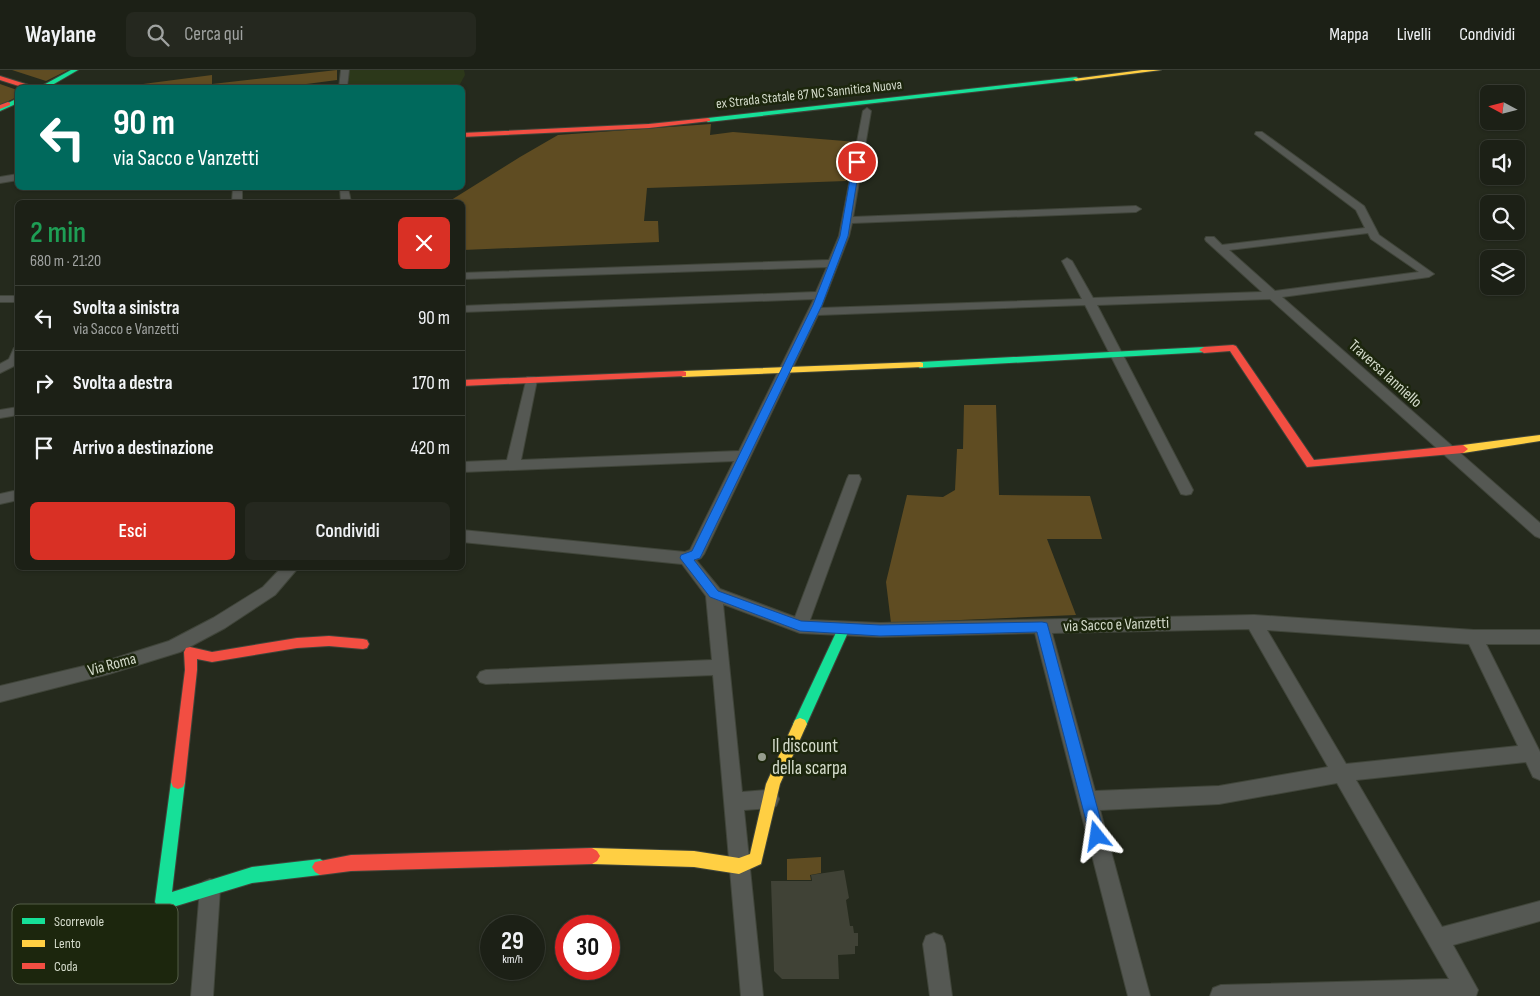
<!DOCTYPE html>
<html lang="it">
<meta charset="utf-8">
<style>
:root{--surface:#1c2016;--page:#25281f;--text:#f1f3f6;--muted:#a0a3a1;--line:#3a3e35;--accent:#d93025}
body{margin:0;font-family:"Sofia Sans Condensed",sans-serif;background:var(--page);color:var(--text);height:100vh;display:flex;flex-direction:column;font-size:19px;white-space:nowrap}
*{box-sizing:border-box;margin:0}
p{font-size:16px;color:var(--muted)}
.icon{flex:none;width:28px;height:28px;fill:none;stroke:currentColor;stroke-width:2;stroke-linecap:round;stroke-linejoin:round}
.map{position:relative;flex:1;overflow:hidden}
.panel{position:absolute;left:15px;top:130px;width:450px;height:370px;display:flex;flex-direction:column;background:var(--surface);border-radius:8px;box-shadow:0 1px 4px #0004,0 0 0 1px var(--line)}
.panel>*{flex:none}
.hud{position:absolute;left:15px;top:15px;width:450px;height:105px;border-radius:8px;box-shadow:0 1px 4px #0004,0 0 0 1px var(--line);background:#00695c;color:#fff;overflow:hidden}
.needle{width:32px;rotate:277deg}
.controls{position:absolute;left:1480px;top:15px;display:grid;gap:10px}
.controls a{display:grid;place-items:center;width:45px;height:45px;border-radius:8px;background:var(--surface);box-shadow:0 1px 4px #0004,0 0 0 1px var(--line);font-size:25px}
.speed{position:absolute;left:480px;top:845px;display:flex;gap:10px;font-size:25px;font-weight:700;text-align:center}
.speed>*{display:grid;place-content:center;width:65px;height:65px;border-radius:50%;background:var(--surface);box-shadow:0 1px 4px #0004,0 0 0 1px var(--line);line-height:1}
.speed small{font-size:12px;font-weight:400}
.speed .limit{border:8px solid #d22;background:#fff;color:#111}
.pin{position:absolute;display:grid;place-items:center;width:42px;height:42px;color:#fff;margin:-21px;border:2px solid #fff;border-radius:50%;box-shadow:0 1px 5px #0007}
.me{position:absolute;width:55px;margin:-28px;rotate:345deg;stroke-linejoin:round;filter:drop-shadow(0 0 4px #0008)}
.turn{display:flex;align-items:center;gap:18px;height:105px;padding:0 15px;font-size:22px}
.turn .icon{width:65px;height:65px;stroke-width:2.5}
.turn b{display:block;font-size:35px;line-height:42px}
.round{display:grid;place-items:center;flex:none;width:52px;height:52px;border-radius:8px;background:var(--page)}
.head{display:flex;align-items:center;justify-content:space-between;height:85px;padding:0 15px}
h1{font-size:30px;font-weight:600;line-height:38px;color:#1e9e55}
.cta{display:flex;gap:10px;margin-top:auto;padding:10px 15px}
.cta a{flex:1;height:58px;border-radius:8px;background:var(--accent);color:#fff;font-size:20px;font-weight:600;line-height:58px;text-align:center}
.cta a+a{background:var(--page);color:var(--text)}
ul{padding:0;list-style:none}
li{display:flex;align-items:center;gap:15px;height:65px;padding:0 15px;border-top:1px solid var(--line)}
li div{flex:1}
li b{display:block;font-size:19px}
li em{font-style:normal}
header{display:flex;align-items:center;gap:30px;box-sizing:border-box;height:70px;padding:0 25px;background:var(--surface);border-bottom:1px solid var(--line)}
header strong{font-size:24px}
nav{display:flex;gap:28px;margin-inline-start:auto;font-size:18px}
.search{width:350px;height:45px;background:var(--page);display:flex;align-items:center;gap:12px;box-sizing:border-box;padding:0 18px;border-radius:8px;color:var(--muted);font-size:19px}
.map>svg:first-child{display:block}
.built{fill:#2c381a}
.green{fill:#5f4c22}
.building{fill:#404236}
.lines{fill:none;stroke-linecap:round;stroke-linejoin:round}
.street-casing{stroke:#40453a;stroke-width:2}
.fast-casing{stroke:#40453a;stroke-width:2}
.slow-casing{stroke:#40453a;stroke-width:2}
.jam-casing{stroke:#40453a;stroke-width:2}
.street{fill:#555853;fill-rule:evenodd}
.fast{fill:#16e098;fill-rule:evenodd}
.slow{fill:#ffcf43;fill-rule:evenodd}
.jam{fill:#f24e42;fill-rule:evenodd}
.route{fill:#1a73e8;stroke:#114b97}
.poi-dot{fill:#979d8e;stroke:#1c260d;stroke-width:2}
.labels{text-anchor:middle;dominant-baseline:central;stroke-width:5;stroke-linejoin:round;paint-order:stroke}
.far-street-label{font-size:14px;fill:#d4dbcb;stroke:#1c260d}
.street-label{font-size:16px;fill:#d4dbcb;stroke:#1c260d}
.near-poi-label{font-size:19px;fill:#d4dbcb;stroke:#1c260d;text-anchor:start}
.key{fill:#1c260d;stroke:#535c46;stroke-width:1}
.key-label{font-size:14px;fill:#d4dbcb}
</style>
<header>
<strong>Waylane</strong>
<div class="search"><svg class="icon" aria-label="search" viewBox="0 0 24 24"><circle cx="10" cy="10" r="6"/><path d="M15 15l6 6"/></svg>Cerca qui</div>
<nav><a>Mappa</a><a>Livelli</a><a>Condividi</a></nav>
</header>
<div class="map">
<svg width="1540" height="926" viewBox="0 0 1540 926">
<rect width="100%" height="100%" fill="#252a1d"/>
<path class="built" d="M349,0H464L465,5L459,16L349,18Z"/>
<path class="green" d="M12,0H68L46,11Z
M337,0V10L276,18L120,17L212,5V14Z
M0,14L17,20V27L0,35Z
M711,54L710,65L733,62L857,72L846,111L647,118L644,151H658L659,172L463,180L462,132H448L520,87L558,65Z
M964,335H996L999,425L1090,426L1102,469H1047L1076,545L891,553L886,512L907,425L943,427L955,420L957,379H963Z
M821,787V803L810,805L811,810H787V789Z"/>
<path class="building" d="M844,800L849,828L846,830L850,856H853L854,863H858V876H855V884L838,885L839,909H782L774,901L771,811H812L811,805Z"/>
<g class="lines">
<g class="street-casing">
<path id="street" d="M341,0H349L347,18H339Z
M867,38L871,41L853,147L1136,136L1141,139L1136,142L852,153L849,166L821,238L1082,229L1062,191L1067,188L1072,191L1093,228L1262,222L1206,171L1205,169L1206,167H1214L1222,175L1365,158L1356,140L1255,64L1256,62H1262L1364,136L1379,165L1434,204L1429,207L1282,227L1540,453V468L1535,466L1270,229L1097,235L1193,420L1191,424L1186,425L1181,424L1179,420L1085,235L818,245L704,484L701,488L696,490L720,519L795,547L847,409L849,405H859L861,409L810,550L880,553L1254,545L1474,560H1540V574H1486L1540,682V710L1533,707L1526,692L1356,710L1442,857L1540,831V851L1453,875L1478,920L1476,926H1210L1213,918L1221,915L1449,909L1337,713L1219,734L1100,740L1150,926H1128L1035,563L880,567L800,563L723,534L742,722L769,720L776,722L779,729L776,736L769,738L744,740L763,926H741L713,605L486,614L480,612L477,607L480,602L486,600L712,590L706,526L682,494L462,472V460L685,482L690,480L734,391L462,402V392L507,390L527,307H535L537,310L521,390L739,381L814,229L462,242V236L816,222L827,197L462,209V203L829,190L839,166L863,41ZM1368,163L1371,169L1419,202L1275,221L1229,180ZM1249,559L1328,697L1219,716L1095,721L1052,563ZM1267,560L1469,574L1518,676L1346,694Z
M18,104V110L0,113V107Z
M233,118H242V132H232Z
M340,118H348L351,132H341Z
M0,226H18V232H0Z
M18,277V294L0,303V294L9,289L14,278Z
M18,337V345L0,348V340Z
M18,420V430L0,434V424Z
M281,498H298L275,525L225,558L180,582L109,604L0,632V616L109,590L169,571L213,548L263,517Z
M210,809L217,812L220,819L213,926H191L200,819L203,812Z
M934,863L942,866L945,874L952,926H930L923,874L926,866Z"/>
</g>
<g class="fast-casing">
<path id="fast" d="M71,0H78L47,18H38Z
M1076,7L1078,8V10L708,52L705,50L708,48Z
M18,28V33L0,41V37Z
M1204,277L1207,278V282L920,298L915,295L920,292Z
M844,553L848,554L850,558L805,658L800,660L795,658L793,654L795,650L840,554Z
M178,705L183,707L185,712L172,822L252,797L320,789L325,792L328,797L325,802L320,805L252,813L163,840L158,837L155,832L171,712L173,707Z"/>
</g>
<g class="slow-casing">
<path id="slow" d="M1142,0H1161L1076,11L1073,9Z
M920,292L923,293V297L683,307L678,304L683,301Z
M1540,365V371L1463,383L1458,379L1463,375Z
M800,648L805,650L807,654L780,714L761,794L739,804L694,797L592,794L587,791L584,786L587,781L592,778L694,781L739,788L750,784L766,714L795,650Z"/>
</g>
<g class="jam-casing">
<path id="jam" d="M0,6L35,17L36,18H25L0,10Z
M8,32L10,33V35L0,39V35Z
M708,48L710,49V51L649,58L462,67V63L649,54Z
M1233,275L1236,276L1314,390L1463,375L1468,379L1463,383L1307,397L1230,281L1204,283L1199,280L1204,277Z
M683,301L686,302V306L462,316V310Z
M329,566L363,569L367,570L369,574L367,578L363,579L329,576L297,578L212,592L197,589V600L185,712L183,717L178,719L173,717L171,712L185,600L184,582L186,578L190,577L212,582L297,568Z
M592,778L597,781L600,786L597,791L592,794L351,801L320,805L315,802L312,797L315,792L351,785Z"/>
</g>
<use href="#street" class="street"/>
<use href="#fast" class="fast"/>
<use href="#slow" class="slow"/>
<use href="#jam" class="jam"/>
</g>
<path class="route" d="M857,90L860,92L848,166L822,235L702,484L700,488L694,490L718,521L801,551L880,555L1042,552L1047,553L1105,766L1102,772L1097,774L1092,772L1090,766L1037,562L880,566L800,561L710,527L680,488L681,485L692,481L813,235L840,166L853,92Z"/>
<circle class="poi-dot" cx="762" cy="687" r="5"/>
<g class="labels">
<g class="far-street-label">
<text transform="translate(809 24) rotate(-6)">ex Strada Statale 87 NC Sannitica Nuova</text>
</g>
<g class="street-label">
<text transform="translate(1385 304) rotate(42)">Traversa Ianniello</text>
<text transform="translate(1116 555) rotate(-2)">via Sacco e Vanzetti</text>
<text transform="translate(112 595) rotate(-15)">Via Roma</text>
</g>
<g class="near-poi-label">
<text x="772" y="676">Il discount<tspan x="772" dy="22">della scarpa</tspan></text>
</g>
</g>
<rect x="12" y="834" width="166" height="80" rx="8" class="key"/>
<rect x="22" y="848" width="23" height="6" fill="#16e098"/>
<rect x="22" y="870" width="23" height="7" fill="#ffcf43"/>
<rect x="22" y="893" width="23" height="6" fill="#f24e42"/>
<g class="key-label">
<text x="54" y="856">Scorrevole</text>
<text x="54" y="878">Lento</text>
<text x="54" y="901">Coda</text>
</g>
</svg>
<div class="controls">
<a><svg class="needle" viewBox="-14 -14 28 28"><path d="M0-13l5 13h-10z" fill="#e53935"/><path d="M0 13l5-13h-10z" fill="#a0a3a1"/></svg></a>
<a><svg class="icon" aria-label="sound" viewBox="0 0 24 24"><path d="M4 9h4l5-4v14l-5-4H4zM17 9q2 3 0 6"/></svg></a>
<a><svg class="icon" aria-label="search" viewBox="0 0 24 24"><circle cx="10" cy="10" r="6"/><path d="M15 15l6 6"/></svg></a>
<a><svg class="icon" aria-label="layers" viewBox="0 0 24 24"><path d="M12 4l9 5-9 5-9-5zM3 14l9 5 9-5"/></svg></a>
</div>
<div class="speed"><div>29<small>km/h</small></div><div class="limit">30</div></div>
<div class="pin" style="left:857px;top:92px;background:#d93025"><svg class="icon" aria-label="arrive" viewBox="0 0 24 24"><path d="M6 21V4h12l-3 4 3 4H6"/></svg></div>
<svg class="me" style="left:1097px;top:766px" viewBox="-20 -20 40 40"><path d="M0-17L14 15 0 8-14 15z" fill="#1a73e8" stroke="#fff" stroke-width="4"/></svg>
<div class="hud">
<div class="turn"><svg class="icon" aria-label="left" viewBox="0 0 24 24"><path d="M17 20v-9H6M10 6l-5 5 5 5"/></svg><div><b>90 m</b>via Sacco e Vanzetti</div></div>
</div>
<section class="panel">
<div class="head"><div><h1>2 min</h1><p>680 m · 21:20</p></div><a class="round" style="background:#d93025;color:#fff"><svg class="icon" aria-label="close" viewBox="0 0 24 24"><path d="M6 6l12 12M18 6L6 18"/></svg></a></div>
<ul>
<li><svg class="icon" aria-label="left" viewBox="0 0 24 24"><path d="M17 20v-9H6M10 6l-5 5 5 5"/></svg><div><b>Svolta a sinistra</b><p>via Sacco e Vanzetti</p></div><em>90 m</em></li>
<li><svg class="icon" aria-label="right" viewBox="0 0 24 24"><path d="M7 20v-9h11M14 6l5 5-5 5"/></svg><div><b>Svolta a destra</b></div><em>170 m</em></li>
<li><svg class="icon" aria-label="arrive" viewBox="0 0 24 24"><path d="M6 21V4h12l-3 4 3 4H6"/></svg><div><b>Arrivo a destinazione</b></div><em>420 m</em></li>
</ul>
<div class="cta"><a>Esci</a><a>Condividi</a></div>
</section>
</div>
